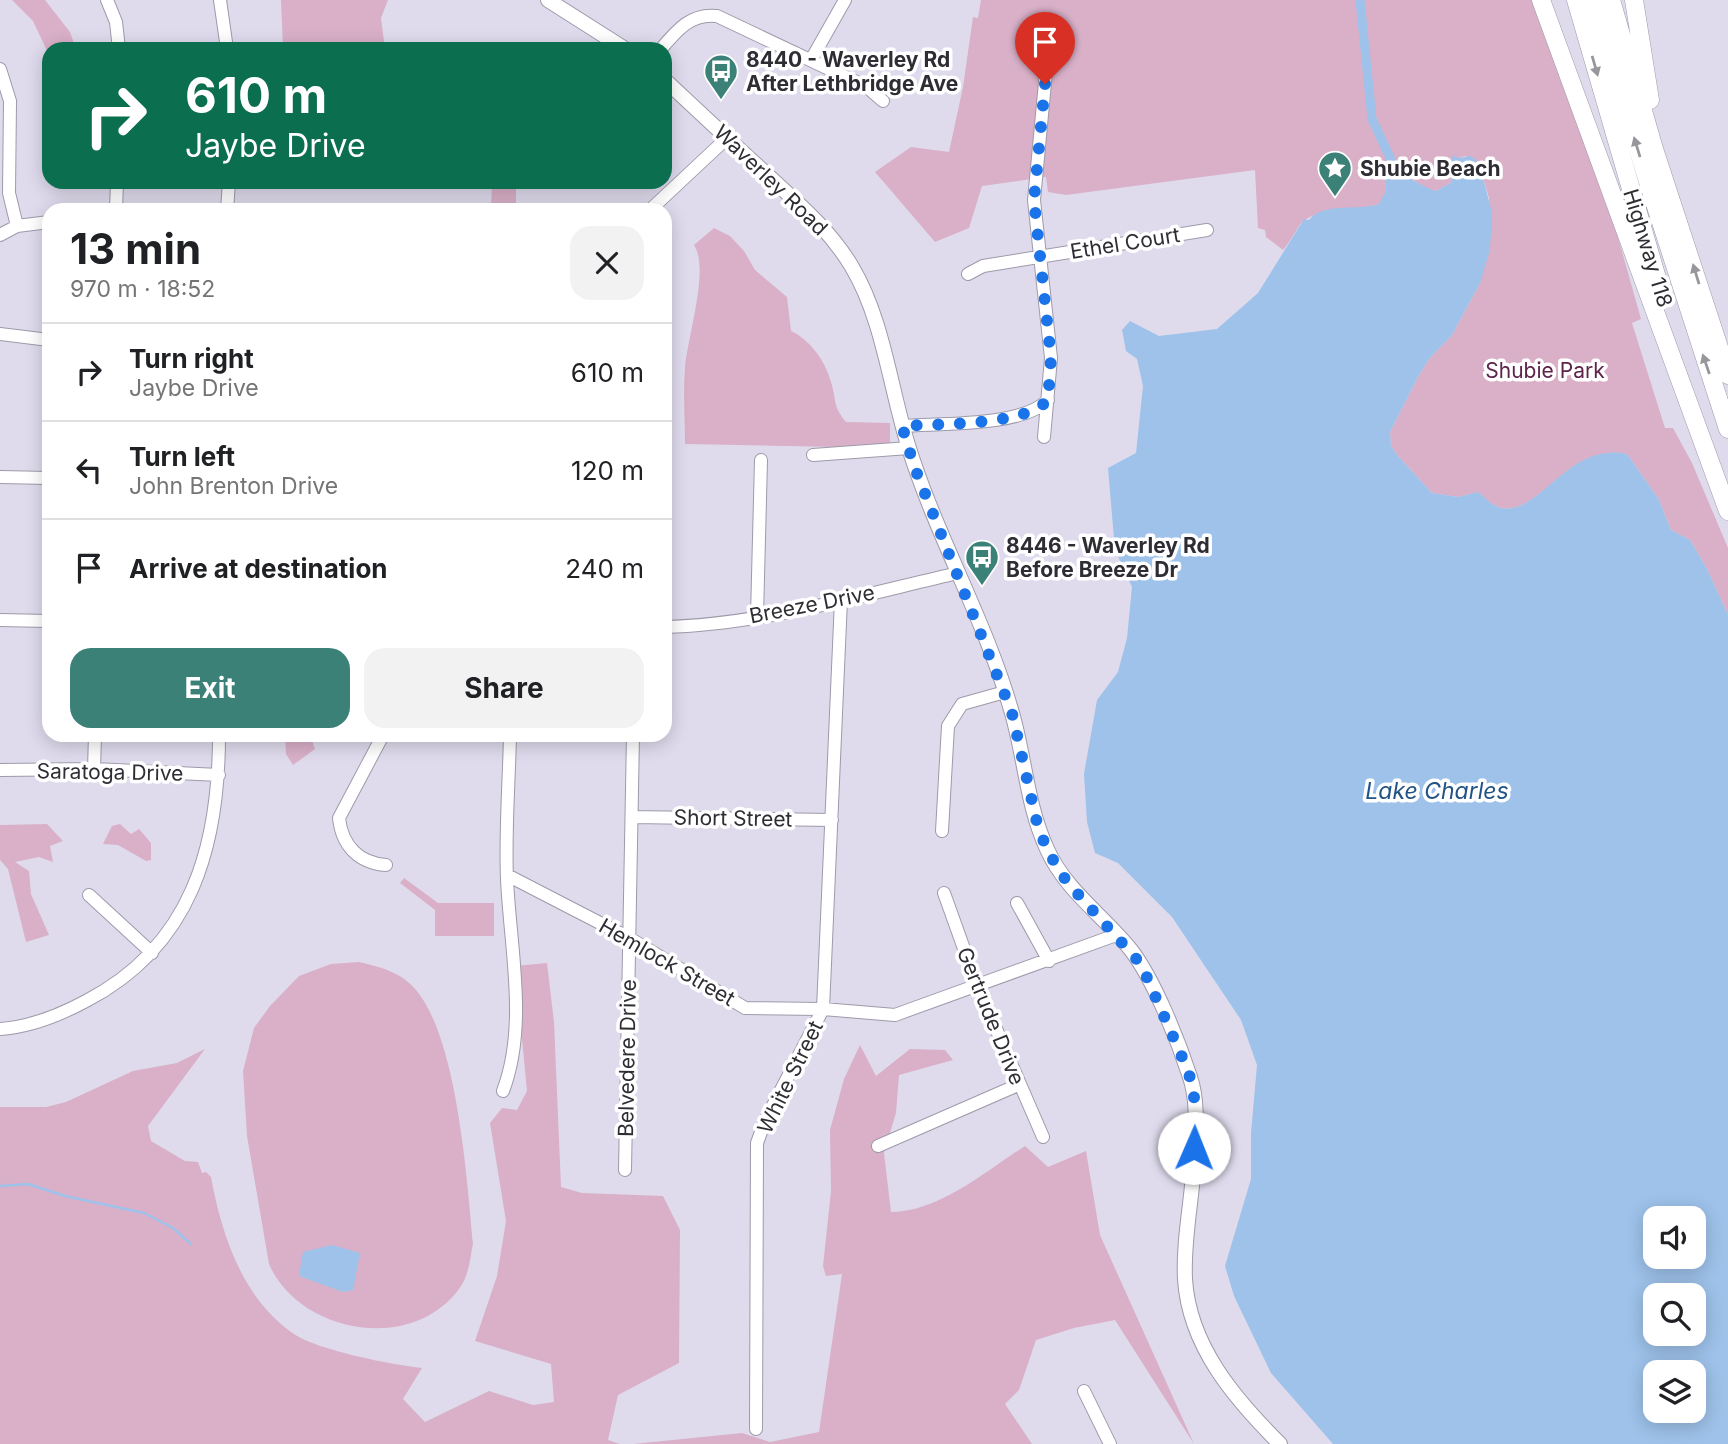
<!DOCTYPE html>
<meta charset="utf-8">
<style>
:root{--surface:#fff;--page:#f2f2f2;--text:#202124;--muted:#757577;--line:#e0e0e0;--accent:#3c8178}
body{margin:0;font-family:Inter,sans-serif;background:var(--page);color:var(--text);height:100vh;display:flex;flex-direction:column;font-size:26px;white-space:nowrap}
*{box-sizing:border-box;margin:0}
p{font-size:23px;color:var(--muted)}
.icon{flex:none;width:38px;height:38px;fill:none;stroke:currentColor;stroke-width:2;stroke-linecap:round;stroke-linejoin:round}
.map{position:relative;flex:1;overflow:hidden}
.drawer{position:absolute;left:42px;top:203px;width:630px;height:539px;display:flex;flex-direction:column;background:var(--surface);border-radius:21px;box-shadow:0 4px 18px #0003}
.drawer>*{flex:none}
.banner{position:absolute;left:42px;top:42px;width:630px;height:147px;border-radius:21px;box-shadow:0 4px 18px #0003;background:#0b6e4f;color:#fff;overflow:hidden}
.controls{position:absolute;left:1643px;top:1206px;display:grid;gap:14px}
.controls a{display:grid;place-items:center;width:63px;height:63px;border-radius:14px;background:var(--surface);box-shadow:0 4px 18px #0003;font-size:35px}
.pin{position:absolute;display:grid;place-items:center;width:60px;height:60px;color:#fff;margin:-72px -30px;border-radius:50% 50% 50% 0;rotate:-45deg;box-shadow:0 0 7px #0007}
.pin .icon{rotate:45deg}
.me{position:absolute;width:77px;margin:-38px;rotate:1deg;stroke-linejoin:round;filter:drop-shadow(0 0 5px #0008)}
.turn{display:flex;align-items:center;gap:24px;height:147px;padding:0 28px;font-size:32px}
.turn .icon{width:91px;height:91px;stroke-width:2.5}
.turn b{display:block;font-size:49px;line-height:60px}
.round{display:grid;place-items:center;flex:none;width:74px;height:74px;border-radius:21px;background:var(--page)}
.summary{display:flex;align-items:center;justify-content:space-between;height:119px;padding:0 28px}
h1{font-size:42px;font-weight:700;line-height:52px}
.button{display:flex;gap:14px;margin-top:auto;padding:14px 28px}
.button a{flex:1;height:80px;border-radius:21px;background:var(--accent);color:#fff;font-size:28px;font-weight:700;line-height:80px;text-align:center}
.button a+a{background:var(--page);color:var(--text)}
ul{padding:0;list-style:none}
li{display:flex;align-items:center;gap:21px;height:98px;padding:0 28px;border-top:2px solid var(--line)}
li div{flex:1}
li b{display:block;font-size:26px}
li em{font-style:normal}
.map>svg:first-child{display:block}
.green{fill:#d9b0c8}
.water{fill:#9ec2ea;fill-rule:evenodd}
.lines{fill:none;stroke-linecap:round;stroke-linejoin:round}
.stream{stroke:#9ec2ea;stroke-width:2.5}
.canal{stroke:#9ec2ea;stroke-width:9}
.minor-casing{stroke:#9e9aaa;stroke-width:14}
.major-casing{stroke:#9e9aaa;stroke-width:16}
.highway-casing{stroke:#9e9aaa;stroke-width:19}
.minor{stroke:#fff;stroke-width:12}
.major{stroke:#fff;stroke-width:14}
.highway{stroke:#fff;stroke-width:18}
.oneway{fill:#97969a}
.route{stroke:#1a73e8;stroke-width:12;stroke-dasharray:0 21.6}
.labels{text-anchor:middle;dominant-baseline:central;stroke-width:7;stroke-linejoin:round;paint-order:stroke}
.poi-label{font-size:21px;font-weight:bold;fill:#2f2d34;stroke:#fff;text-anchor:start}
.street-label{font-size:21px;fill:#2f2d34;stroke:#fff}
.park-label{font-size:21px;fill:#5e244b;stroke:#fff}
.water-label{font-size:23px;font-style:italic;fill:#215385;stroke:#fff}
</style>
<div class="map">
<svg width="1728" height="1444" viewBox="0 0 1728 1444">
<rect width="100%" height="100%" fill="#dfdbed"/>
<path class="green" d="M12,0H45L70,32L76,49H49V55L33,21Z
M281,0H388L381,18L385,49H283Z
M981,0H1550L1600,188L1610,209L1641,319L1632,323L1665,428H1673L1692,463L1728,548V615L1707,569L1690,540L1671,530L1658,498L1627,454C1568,442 1540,516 1501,508C1492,506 1485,498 1478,492L1458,497L1432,493L1397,455L1391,446L1390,432L1418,377L1429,359L1452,335L1480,283L1489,198L1483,178L1484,168L1465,156L1459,158L1450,170L1452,182L1436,191C1420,187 1411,177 1396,170L1393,165L1386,171V191L1380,204C1353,212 1324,204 1301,223C1299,226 1288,245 1283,250L1266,237L1265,230L1258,228L1255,170L1066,195L1048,192L1046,177L982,186L969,228L935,242L875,172L911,147L949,152L963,87L973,17L978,18Z
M492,182H516V210H491Z
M714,228L730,236L744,251L755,270L787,297L791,331C810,340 825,360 831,382C837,401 832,405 846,422L890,423V445L836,447L685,444C685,419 683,393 685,368C687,338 710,269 694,245Z
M285,735H310L315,749L293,765L286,754Z
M47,824L63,841L50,846L53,862L39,857L15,862L29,871L31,894L49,935L26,942L8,869L0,860V825Z
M120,824L131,834L139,829L151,843V860L146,861L118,845L103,844L112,826Z
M404,878L438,903H494V936H435V910L400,883Z
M359,962C376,966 394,970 408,982C457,1022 467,1181 473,1243C470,1259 469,1276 459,1289C411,1354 299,1333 269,1264L247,1136L243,1071L254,1028L270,1006L299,976L331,964Z
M547,963L554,1022L561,1187L582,1193L663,1196L680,1230L679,1363L618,1395L608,1440L620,1444H0V1107H46L66,1102L133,1071L177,1063L205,1049L148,1126L151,1141L185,1161L198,1162L202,1173L206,1172L211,1177C222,1236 242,1298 294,1334C317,1350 393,1365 422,1368L403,1399L425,1422L489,1391L533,1405L554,1402L551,1364L475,1341L497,1276L506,1221L490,1123L502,1108L517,1110L527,1091L515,966Z
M860,1045L876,1076L910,1049L945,1050L953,1060L899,1075L896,1113L884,1153L891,1212C939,1212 986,1171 1025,1146L1048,1167L1086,1151L1100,1235L1194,1444L1115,1320L1074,1328L1036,1340L1019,1390L1005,1404L1032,1444H633L742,1433L770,1442L819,1432L842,1274L826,1276L823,1266L831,1191L830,1130L844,1079Z"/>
<path class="water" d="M1453,155L1459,158L1471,156L1484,168L1483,178L1492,213V227L1489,253L1480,283L1452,335L1429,359L1418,377L1390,432L1391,446L1397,455L1432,493L1458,497L1478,492C1485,497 1492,506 1501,508C1540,516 1568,441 1627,454L1658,498L1671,530L1690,540L1707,569L1728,615V1444H1333L1271,1373L1234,1296L1225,1266L1251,1179V1133L1257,1065L1241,1020L1172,917L1118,863L1095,853L1087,822L1084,774L1097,700L1118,672L1127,638L1132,587L1115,550L1108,468L1136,453L1143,386L1137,359L1126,351L1122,330L1130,321L1159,336L1217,329L1258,293L1304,219L1309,220C1322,202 1358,211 1379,204L1386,191V171L1393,164C1397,173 1426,188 1436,191L1452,182L1450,170ZM1656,1218H1694V1256H1656ZM1656,1295H1694V1334H1656ZM1656,1372H1694V1410H1656Z
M332,1245L360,1253L353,1290L343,1292L299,1276L303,1252Z"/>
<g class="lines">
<path class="stream" d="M0,1186L28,1184L65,1196L144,1213L173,1228L191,1244"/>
<path class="canal" d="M1360,0L1372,119L1393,164"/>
<g class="minor-casing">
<path id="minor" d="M107,0L116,22L119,49
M220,0L227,49
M661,49C677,30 691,13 717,16L867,87L883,101
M811,60L845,0
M0,69L10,101L9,193L17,226
M116,210L117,182
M227,210L229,182
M650,210L727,138
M0,235L17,226L49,222
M968,274L983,266L1207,230
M0,334L49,340
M902,426C939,423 1022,427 1048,400
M1044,437L1051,358L1034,200L1047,61
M813,455L909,448
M0,477L49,478
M757,616L761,460
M0,620L49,621
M665,627C759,625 866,594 958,573
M383,735L339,818C342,846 359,863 386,865
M94,769L95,735
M0,770L94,769L219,775
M633,817L832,820
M942,831L948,726L962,704L1005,692
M507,875L629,938L745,1008L823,1009L895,1015L1116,935
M944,893L977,985L1043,1137
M89,895L152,953
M1017,903L1049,961
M0,1029C30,1027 60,1015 86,1001C192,946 219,846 219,735
M503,1091C528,1025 510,948 507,879C505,831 509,783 510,735
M878,1146L1018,1085
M625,1170L633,735
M1084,1391L1110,1444
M756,1429L757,1143L765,1121L823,1009L841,600"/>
</g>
<g class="major-casing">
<path id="major" d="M548,0L625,49
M665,80C697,110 729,140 762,170C794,200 829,228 852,267C883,319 890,387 908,445C936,536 986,621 1012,713C1025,758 1027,806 1047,849C1065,890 1104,916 1131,950C1154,980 1178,1040 1190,1077C1199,1104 1195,1134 1194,1162C1192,1201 1183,1240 1185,1279C1189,1346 1235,1399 1280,1444"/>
</g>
<g class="highway-casing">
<path id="highway" d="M1541,0L1728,511
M1576,0L1661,292
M1593,0L1649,185L1728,429
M1611,0L1654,149L1728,375
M1634,0L1650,100"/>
</g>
<use href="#minor" class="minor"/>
<use href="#major" class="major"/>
<use href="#highway" class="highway"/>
</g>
<defs><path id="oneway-solid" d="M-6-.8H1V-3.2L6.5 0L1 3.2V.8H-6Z" transform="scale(1.75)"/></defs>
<g class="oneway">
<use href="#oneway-solid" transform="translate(1595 66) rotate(74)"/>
<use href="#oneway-solid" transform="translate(1637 147) rotate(-107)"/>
<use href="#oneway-solid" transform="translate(1696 274) rotate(-107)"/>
<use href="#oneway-solid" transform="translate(1706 364) rotate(-109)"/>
</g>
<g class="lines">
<path class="route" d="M1045,84L1034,200L1051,358L1048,400C1022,427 939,423 902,426L914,466L1012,713L1037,823L1047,850L1067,882L1141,964L1186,1066L1194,1089V1148"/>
</g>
<defs>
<g id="bus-pin" transform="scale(1.75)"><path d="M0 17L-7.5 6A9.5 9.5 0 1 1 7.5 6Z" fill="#3c8178" stroke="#fff"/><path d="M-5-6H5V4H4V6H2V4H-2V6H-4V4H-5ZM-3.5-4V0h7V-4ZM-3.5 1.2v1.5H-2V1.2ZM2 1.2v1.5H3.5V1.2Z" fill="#fff"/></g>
<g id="sight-pin" transform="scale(1.75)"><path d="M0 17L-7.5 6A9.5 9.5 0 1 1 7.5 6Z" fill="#3c8178" stroke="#fff"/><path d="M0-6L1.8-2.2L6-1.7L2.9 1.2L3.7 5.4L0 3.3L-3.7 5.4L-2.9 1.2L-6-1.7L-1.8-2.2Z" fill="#fff"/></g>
</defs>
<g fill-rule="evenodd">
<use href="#bus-pin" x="721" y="71"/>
<use href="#sight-pin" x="1335" y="168"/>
<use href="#bus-pin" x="982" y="557"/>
</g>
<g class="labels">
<g class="poi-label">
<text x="746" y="59">8440 - Waverley Rd<tspan x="746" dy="24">After Lethbridge Ave</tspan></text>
<text x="1360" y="168">Shubie Beach</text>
<text x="1006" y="545">8446 - Waverley Rd<tspan x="1006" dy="24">Before Breeze Dr</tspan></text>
</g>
<g class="street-label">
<text transform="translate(771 180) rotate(44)">Waverley Road</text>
<text transform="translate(1125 243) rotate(-9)">Ethel Court</text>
<text transform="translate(1648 248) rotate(73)">Highway 118</text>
<text transform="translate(812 604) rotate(-11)">Breeze Drive</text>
<text transform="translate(110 772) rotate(1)">Saratoga Drive</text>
<text transform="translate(733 818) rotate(1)">Short Street</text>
<text transform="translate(667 962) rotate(30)">Hemlock Street</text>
<text transform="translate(991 1016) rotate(68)">Gertrude Drive</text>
<text transform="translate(627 1058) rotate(-89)">Belvedere Drive</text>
<text transform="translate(790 1077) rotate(-64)">White Street</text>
</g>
<g class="park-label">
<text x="1545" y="370">Shubie Park</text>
</g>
<g class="water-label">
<text x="1437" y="791">Lake Charles</text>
</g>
</g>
</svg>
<div class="controls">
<a><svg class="icon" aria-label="sound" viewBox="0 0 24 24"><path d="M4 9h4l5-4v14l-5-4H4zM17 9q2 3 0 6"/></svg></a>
<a><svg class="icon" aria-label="search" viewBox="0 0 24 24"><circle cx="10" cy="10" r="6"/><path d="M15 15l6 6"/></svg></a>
<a><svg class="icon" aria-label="layers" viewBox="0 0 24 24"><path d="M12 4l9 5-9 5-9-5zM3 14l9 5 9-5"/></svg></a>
</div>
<div class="pin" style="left:1045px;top:84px;background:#d93025"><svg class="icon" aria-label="arrive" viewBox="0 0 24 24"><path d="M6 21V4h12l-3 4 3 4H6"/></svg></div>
<svg class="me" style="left:1194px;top:1148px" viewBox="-20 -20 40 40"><circle r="19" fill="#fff"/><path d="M0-13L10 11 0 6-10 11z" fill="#1a73e8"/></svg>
<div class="banner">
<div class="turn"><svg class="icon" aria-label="right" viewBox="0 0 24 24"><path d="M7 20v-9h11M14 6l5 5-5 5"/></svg><div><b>610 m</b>Jaybe Drive</div></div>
</div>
<section class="drawer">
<div class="summary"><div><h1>13 min</h1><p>970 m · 18:52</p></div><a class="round"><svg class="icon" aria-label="close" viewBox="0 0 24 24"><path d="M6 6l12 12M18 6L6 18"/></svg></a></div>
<ul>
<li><svg class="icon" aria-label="right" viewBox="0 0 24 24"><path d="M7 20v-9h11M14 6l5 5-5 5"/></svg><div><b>Turn right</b><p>Jaybe Drive</p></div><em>610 m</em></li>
<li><svg class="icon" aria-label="left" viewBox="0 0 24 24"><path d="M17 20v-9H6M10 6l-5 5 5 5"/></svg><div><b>Turn left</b><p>John Brenton Drive</p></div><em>120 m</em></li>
<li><svg class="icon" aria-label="arrive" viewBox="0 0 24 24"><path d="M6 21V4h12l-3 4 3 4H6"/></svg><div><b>Arrive at destination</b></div><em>240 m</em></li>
</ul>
<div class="button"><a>Exit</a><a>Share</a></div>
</section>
</div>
